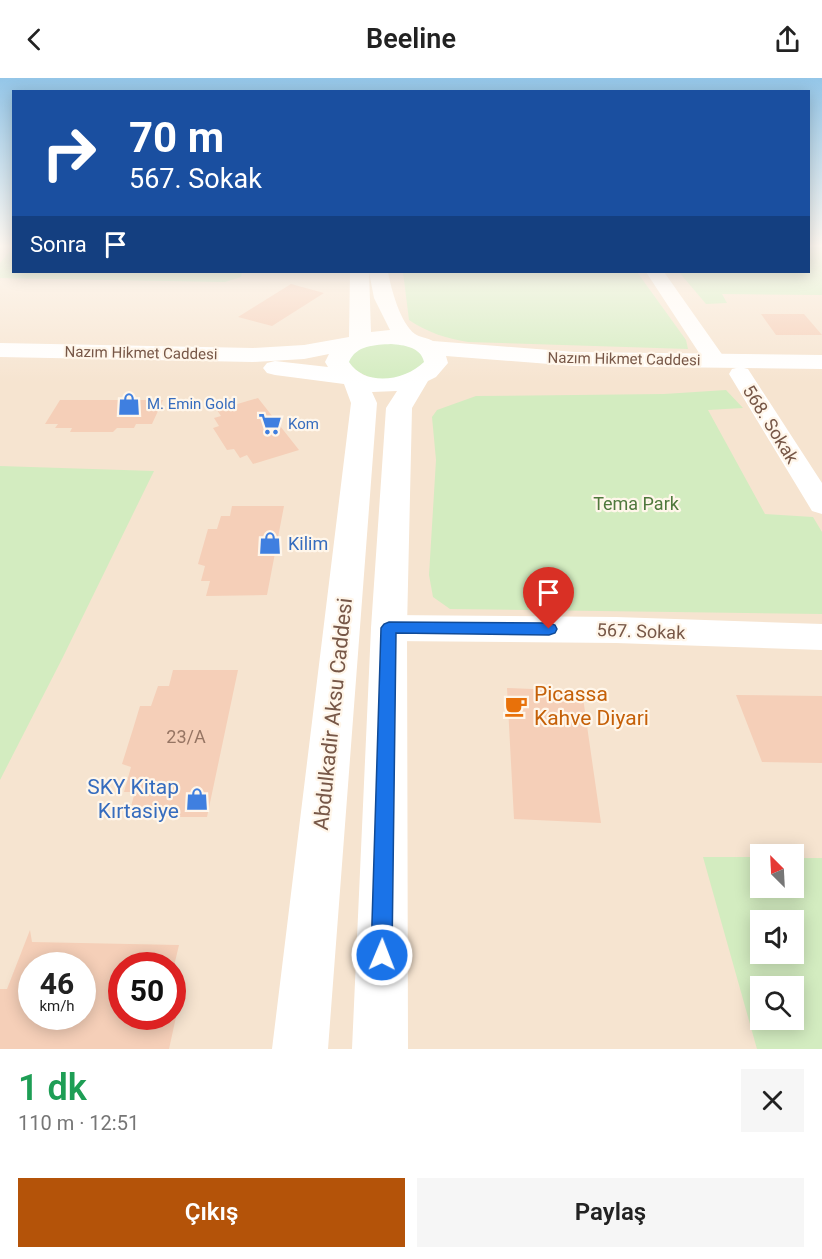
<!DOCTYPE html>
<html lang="tr">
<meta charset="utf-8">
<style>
:root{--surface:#fff;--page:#f6f6f6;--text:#222;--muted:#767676;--accent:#b45309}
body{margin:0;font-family:Roboto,sans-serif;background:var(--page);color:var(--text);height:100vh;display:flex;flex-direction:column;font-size:22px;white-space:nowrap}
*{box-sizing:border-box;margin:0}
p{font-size:20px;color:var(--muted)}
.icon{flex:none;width:33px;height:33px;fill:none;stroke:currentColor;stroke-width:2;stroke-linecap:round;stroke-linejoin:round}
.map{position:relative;height:971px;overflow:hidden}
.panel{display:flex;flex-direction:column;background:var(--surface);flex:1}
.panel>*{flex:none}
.guide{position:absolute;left:12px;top:12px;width:798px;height:183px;border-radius:0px;box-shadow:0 3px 15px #0003;background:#1a4fa0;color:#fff;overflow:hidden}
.needle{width:39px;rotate:336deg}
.buttons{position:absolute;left:750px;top:766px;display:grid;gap:12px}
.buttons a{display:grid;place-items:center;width:54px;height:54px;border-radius:0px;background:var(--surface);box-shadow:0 3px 15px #0003;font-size:30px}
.speed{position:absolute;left:18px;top:874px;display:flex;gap:12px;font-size:30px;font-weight:700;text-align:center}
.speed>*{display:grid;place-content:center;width:78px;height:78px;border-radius:50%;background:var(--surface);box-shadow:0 3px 15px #0003;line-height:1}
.speed small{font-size:15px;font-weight:400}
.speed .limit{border:9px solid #d22;background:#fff;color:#111}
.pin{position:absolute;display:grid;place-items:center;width:51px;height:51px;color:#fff;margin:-62px -26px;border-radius:50% 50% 50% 0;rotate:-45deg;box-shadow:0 0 6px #0007}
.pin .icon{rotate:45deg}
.me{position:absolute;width:66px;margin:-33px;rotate:1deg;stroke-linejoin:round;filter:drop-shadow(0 0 4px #0008)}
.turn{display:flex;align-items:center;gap:21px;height:126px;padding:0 18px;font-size:27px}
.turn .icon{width:78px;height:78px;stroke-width:2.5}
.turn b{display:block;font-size:42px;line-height:51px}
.then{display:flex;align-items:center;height:57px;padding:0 18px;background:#0003;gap:12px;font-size:22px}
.round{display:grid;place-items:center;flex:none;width:63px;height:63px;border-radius:0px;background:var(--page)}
.summary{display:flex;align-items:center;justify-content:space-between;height:102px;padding:0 18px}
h1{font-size:36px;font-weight:600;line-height:45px;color:#1e9e55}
.primary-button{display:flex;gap:12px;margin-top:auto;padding:12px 18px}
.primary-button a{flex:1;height:69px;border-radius:0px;background:var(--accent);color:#fff;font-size:24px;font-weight:600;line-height:69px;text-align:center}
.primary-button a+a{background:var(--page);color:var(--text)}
header{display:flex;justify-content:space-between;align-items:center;height:78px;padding:0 18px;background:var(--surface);font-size:27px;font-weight:600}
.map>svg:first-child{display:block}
.residential{fill:#f6e4d0;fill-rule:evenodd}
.green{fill:#d3ecc0;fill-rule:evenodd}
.building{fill:#f5cfb8;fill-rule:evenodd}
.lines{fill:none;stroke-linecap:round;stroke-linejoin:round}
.street{fill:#fff;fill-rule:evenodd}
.secondary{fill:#fff;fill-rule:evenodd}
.route{fill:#1a73e8;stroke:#114b97;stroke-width:1.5}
.labels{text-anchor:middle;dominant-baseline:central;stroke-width:4.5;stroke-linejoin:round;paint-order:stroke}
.far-street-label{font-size:15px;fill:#775747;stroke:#fff6ea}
.far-shop-label{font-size:15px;fill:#366cbe;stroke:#fff6ea;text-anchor:start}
.street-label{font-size:18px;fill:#775747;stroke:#fff6ea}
.park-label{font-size:18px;fill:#4f783c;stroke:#fff6ea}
.shop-label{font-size:18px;fill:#366cbe;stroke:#fff6ea;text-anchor:start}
.near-number-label{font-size:18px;fill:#967563}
.near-food-label{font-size:21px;fill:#c56008;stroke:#fff6ea;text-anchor:start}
.near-street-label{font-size:21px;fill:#775747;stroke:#fff6ea}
.near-shop-label{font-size:21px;fill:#366cbe;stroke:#fff6ea;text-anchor:end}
</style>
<header><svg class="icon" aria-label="back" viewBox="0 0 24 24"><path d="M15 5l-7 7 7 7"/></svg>Beeline<svg class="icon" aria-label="share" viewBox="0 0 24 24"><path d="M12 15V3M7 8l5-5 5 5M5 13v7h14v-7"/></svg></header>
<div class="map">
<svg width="822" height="971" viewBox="0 0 822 971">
<rect width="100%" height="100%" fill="#fef2e2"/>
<path class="residential" d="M0,169H13L14,194H808L809,169H822V971H0ZM760,777H794V810H760ZM760,843H794V876H760ZM32,888H82V939H32ZM122,888H172V939H122ZM760,909H794V942H760Z"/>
<path class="green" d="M13,169L14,194H242L241,199L225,204L0,200V185Z
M809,169H822V217L722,216L727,225L706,226L679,194H808Z
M403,194H637L686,262L688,271L468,264C446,260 428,255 409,242Z
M395,264L424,274L426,286C396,303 378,310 349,287V280L360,269Z
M726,312L743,330L708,332L765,436L813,439L822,454V536L450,531L433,519L429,497L436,382L432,339L437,332L476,318L664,316Z
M0,388L154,393L63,579L0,702Z
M703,779H760V810H794V780H822V971H757ZM760,843H794V876H760ZM760,909H794V942H760Z"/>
<path class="building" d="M291,206L324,215L272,248L238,239Z
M761,236H804L822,257H776Z
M258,320L299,372L253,386L247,377L240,380L234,371L227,372L213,350L219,348L214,340L221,338L217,332Z
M60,322H163L152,346H136L134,350H117L113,354H70L72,350H55L58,346H45Z
M232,428H284L267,517L206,518L210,503H201L205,488L198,486L208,451H217L221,438H230Z
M173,592H238L207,739H128L135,714H124L131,689L122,686L133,651L140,628H151L158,608H169Z
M507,610L582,613L601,745L514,741Z
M736,617L822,618V685L762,684Z
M30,852L32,864L179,867L174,888H122V939H176L169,971H0V911H7ZM32,888H82V939H32Z"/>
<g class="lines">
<path class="street" d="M646,194H664L726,282L723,287L715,289L707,287Z
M740,289L748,291L822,405V436L812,433L729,296L732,291Z
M389,537L616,539L822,546V572L616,565L389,563L377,559L372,550L377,541Z"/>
<path class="secondary" d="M350,194H369L371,254L390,252L374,220L369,194H388C391,210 400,245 415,256C419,259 428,260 433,263L575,274L822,277V291L575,288L446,278L448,285L436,299L428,303L412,330L407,550L408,971H352L371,550L386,330L397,313L372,314L377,325L328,971H272L351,325L344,306L275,297L267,295L263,290L267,285L275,283L328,289L325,284L329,276L304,281L253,284L0,279V265L253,270L304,267L349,259ZM391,266C404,267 421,269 424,284C405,303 365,309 349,284C356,267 375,267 391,266Z"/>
</g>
<linearGradient id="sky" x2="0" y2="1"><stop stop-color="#94c6e8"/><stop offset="0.55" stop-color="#fff9f2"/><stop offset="1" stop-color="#fff9f2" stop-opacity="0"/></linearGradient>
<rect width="822" height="305" fill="url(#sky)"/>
<path class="route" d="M389,544L549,545L555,547L557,551L555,555L549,557L396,555L392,877L389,885L382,888L374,885L371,877L381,550L384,546Z"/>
<defs>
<g id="shop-bare" transform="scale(1.8)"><path d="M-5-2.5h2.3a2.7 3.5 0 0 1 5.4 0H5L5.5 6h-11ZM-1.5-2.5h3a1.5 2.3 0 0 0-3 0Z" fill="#3f7fe0" stroke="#fff6ea" stroke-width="2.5" paint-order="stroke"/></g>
<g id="supermarket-bare" transform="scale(1.8)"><path d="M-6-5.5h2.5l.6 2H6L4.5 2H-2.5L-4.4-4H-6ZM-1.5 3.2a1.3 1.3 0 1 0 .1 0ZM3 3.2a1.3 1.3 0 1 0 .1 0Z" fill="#3f7fe0" stroke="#fff6ea" stroke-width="2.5" paint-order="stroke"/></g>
<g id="cafe-bare" transform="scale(1.8)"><path d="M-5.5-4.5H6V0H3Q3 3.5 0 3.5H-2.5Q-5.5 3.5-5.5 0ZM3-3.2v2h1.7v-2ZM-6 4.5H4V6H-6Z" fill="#e8710a" stroke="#fff6ea" stroke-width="2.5" paint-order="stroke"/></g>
</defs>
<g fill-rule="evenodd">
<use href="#shop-bare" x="129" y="326"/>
<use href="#supermarket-bare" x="270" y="346"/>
<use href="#shop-bare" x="270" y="465"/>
<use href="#cafe-bare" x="516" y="628"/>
<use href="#shop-bare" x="197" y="721"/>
</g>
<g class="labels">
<g class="far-street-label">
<text transform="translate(141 275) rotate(1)">Nazım Hikmet Caddesi</text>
<text transform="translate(624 281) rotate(1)">Nazım Hikmet Caddesi</text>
</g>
<g class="far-shop-label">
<text x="147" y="326">M. Emin Gold</text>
<text x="288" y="346">Kom</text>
</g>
<g class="street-label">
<text transform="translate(771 346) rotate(58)">568. Sokak</text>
<text transform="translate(641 553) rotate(2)">567. Sokak</text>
</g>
<g class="park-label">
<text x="636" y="425">Tema Park</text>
</g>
<g class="shop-label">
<text x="288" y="465">Kilim</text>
</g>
<g class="near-number-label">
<text x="186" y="658">23/A</text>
</g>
<g class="near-food-label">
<text x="534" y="616">Picassa<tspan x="534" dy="24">Kahve Diyari</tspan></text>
</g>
<g class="near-street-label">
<text transform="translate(333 636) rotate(-84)">Abdulkadir Aksu Caddesi</text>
</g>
<g class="near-shop-label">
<text x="179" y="709">SKY Kitap<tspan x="179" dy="24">Kırtasiye</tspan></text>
</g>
</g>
</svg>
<div class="buttons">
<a><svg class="needle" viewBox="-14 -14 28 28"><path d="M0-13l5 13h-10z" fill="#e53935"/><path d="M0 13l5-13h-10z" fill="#767676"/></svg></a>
<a><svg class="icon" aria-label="sound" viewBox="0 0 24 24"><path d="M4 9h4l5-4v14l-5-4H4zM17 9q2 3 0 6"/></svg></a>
<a><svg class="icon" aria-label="search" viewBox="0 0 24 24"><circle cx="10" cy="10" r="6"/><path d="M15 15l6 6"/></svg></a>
</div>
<div class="speed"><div>46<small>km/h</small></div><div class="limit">50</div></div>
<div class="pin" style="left:549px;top:551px;background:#d93025"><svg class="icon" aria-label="arrive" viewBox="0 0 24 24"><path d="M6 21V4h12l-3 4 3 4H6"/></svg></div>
<svg class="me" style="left:382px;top:877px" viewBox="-20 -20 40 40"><circle r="17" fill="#1a73e8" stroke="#fff" stroke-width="3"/><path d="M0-11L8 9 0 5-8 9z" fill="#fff"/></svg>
<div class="guide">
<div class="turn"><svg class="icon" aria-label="right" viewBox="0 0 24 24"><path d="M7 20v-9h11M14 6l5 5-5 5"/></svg><div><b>70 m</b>567. Sokak</div></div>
<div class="then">Sonra<svg class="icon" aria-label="arrive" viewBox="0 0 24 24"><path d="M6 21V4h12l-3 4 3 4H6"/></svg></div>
</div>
</div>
<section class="panel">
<div class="summary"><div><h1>1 dk</h1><p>110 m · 12:51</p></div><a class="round"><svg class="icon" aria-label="close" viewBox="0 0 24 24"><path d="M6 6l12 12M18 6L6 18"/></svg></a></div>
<div class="primary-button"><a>Çıkış</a><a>Paylaş</a></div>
</section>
